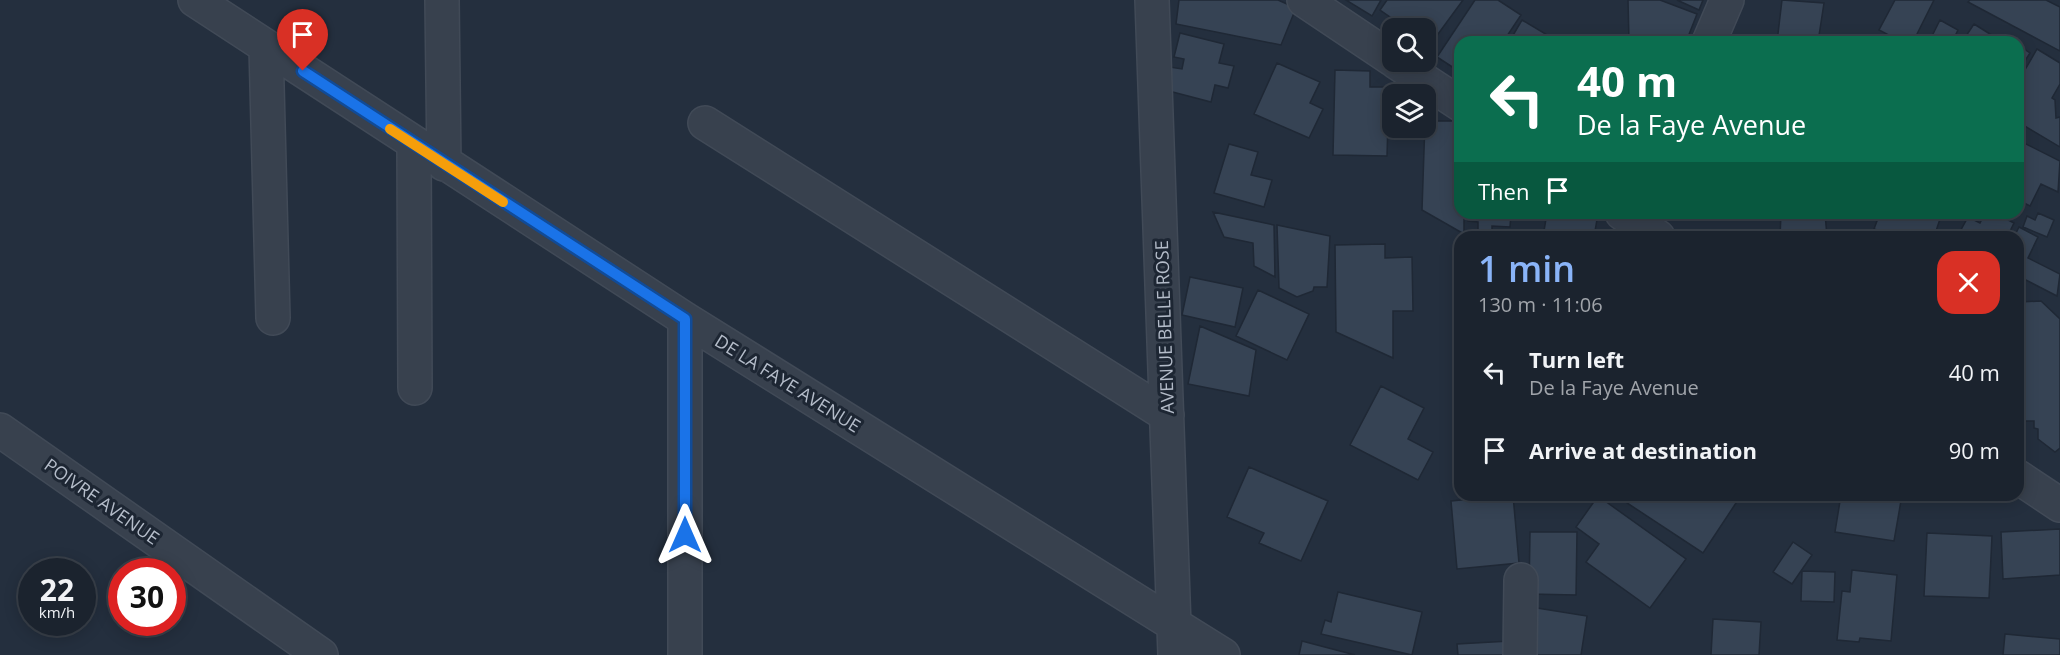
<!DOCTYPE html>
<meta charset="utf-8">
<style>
:root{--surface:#1b232e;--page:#242b36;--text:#f1f3f6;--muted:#a0a4aa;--line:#39404a;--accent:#8ab4f8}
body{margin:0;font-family:"Open Sans",sans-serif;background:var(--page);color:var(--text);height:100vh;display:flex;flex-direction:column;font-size:22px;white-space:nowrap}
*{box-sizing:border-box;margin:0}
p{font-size:20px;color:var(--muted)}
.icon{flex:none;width:33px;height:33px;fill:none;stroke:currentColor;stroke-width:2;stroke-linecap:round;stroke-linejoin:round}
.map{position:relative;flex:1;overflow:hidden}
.sheet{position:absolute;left:1454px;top:231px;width:570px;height:270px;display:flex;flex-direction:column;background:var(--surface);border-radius:18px;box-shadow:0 3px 15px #0003,0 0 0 2px var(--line)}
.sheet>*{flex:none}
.guide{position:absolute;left:1454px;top:36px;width:570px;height:183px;border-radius:18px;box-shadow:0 3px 15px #0003,0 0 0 2px var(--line);background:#0b6e4f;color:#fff;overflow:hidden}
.buttons{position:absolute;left:1382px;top:18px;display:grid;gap:12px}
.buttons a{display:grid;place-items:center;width:54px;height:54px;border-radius:12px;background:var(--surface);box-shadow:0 3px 15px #0003,0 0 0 2px var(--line);font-size:30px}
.speed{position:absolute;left:18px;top:558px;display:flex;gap:12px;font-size:30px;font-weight:700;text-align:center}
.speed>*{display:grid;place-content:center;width:78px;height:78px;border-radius:50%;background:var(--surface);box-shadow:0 3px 15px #0003,0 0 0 2px var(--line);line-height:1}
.speed small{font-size:15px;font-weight:400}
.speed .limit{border:9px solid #d22;background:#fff;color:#111}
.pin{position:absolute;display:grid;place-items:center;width:51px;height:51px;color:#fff;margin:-62px -26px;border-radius:50% 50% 50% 0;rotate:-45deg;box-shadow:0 0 6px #0007}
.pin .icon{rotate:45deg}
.me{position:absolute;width:66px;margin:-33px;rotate:0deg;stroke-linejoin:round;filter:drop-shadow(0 0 4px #0008)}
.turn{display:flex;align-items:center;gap:21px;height:126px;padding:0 24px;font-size:27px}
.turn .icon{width:78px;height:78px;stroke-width:2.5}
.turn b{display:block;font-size:42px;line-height:51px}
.then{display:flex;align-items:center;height:57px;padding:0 24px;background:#0003;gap:12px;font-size:22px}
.round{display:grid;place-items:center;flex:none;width:63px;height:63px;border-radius:18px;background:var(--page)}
.overview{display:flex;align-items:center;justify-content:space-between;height:102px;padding:0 24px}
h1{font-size:36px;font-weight:600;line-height:45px;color:var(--accent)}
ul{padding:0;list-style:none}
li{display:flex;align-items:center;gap:18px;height:78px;padding:0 24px}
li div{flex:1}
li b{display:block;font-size:22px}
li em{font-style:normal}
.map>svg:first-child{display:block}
.building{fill:#364354;stroke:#1f2835;stroke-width:1.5}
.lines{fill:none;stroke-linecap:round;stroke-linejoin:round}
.minor-casing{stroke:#414a57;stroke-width:36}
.minor{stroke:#38414e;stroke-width:33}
.route-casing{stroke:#114b97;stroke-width:15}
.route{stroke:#1a73e8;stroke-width:10}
.slow{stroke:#f59e0b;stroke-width:10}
.labels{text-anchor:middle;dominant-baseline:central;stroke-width:6;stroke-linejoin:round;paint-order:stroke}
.street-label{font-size:18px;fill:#b4bcc9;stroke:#1d2633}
</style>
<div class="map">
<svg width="2060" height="655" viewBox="0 0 2060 655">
<rect width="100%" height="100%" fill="#242f3e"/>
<path class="building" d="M1179,0H1278L1296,8L1281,45L1176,24Z
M1346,0H1381L1372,16Z
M1387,0H1463L1430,45L1425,42V28H1406L1380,10Z
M1475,0H1498L1521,15L1503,42H1460V72L1437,57Z
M1628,0H1660L1697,14L1686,42H1629Z
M1677,0H1703L1699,10Z
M1782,0L1824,3L1818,42H1777Z
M1895,0H1934L1913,42H1902L1879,30Z
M1970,0H2046L2060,7V51L1968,2Z
M1522,20L1559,42H1509Z
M1940,20L1958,30L1952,42H1929Z
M1974,24L1998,39L1996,42H1962Z
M1180,33L1224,44L1219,63L1234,66L1228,88L1215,85L1211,102L1165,90L1170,67L1182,69L1184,59L1174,57Z
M2018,45L2030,53L2018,72Z
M2037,49L2060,63V84L2052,98L2055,100L2056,118L2060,117V147L2018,122V82Z
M1277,63L1320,82L1310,103L1323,109L1309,138L1254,114Z
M1335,70L1370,71V87H1389L1387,156L1333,155Z
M1425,121H1460V213H1464V234L1422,210Z
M2018,140L2060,161L2058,192L2041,184L2030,206L2018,200Z
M1229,144L1258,152L1251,175L1272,180L1264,207L1214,193Z
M1213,212L1274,225L1275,277L1254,266L1253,243L1224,237Z
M1468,213H1511L1510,227L1492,226V231H1478V222L1468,221Z
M1547,213L1598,214L1594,237H1543Z
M1781,213H1825L1827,237H1780Z
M1880,213H1942L1934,237H1899L1874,229Z
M1985,213H1995L2014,223L2007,237H1957L1968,217L1980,223Z
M2038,213L2054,220L2047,237L2023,227L2027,216L2035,220Z
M1277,225L1330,236L1327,287H1314L1313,291L1297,297L1279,288Z
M2019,227L2038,237L2028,258L2060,274L2057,296L2018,276V237H2014Z
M1385,244V258L1412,257L1413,311H1393V358L1336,332L1335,245Z
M1190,277L1243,288L1235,327L1182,315Z
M1258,290L1309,314L1287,360L1236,336Z
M2041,301L2060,319V448L2055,452L2038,439V429L2034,428V421H2019V302Z
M1200,326L1256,350L1249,396L1188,384Z
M1381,386L1424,408L1408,439L1433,452L1418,480L1350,445Z
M1249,467L1328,501L1301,561L1259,543L1264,533L1227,517Z
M1513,495L1519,563L1457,569L1451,501Z
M1615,495H1724L1736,503L1703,553Z
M1841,495H1902L1894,541L1835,532Z
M1598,496L1686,559L1650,608L1586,562L1599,544L1576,527Z
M2060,529V575L2003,579L2001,532Z
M1530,532H1577L1576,595L1529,594Z
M1927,533L1992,536L1989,598L1924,596Z
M1793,542L1812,555L1792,584L1773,572Z
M1852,570L1897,575L1891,641L1860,638L1859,642L1837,640L1842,591L1850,592Z
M1802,571L1835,572L1834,602L1801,601Z
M1338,592L1422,612L1412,655L1321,634L1325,620L1331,622Z
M1537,608L1587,616L1581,655H1530Z
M1713,619L1761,622L1759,655H1711Z
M2005,634L2060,639V655H2003Z
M1302,641L1355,655H1299Z
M1510,641L1511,655H1458L1457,644Z"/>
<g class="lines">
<g class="minor-casing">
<path id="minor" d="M195,0L685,319L1223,655
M442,0L444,164
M1152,0L1175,655
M1304,0L1392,59
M1709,42L1727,0
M266,47L273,318
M1396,62L1460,104
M705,123L1167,415
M414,145L415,388
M1622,213L1658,237
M0,430L321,655
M2018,477L2060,505
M685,655V319
M1520,655L1521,580"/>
</g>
<use href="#minor" class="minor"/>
</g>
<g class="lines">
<g class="route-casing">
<path id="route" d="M303,71L685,319V535"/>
</g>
<use href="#route" class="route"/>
<path class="slow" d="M390,129L503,202"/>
</g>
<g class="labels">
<g class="street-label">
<text transform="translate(1164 327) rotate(-92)">AVENUE BELLE ROSE</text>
<text transform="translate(788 383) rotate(32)">DE LA FAYE AVENUE</text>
<text transform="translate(102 501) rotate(35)">POIVRE AVENUE</text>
</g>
</g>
</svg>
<div class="buttons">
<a><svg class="icon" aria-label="search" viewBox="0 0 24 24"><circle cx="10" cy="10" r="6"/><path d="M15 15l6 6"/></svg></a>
<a><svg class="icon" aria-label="layers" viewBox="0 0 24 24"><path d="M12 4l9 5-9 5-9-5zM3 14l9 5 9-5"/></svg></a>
</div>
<div class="speed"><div>22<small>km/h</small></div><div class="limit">30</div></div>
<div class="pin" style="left:303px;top:71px;background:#d93025"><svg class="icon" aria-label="arrive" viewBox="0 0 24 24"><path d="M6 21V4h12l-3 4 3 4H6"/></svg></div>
<svg class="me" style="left:685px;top:535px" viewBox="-20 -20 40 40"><path d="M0-17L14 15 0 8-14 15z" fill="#1a73e8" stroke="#fff" stroke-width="4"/></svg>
<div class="guide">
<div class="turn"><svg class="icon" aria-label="left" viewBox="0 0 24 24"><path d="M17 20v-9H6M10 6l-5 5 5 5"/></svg><div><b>40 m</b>De la Faye Avenue</div></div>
<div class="then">Then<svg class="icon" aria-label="arrive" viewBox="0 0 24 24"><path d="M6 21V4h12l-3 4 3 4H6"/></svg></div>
</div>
<section class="sheet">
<div class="overview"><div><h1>1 min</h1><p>130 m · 11:06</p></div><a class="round" style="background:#d93025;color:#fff"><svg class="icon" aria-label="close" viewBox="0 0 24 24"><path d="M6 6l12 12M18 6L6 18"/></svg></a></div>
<ul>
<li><svg class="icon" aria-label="left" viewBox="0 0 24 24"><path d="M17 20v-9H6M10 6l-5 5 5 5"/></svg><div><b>Turn left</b><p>De la Faye Avenue</p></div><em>40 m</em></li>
<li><svg class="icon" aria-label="arrive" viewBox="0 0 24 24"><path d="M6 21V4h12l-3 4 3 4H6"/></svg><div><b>Arrive at destination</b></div><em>90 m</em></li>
</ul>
</section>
</div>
